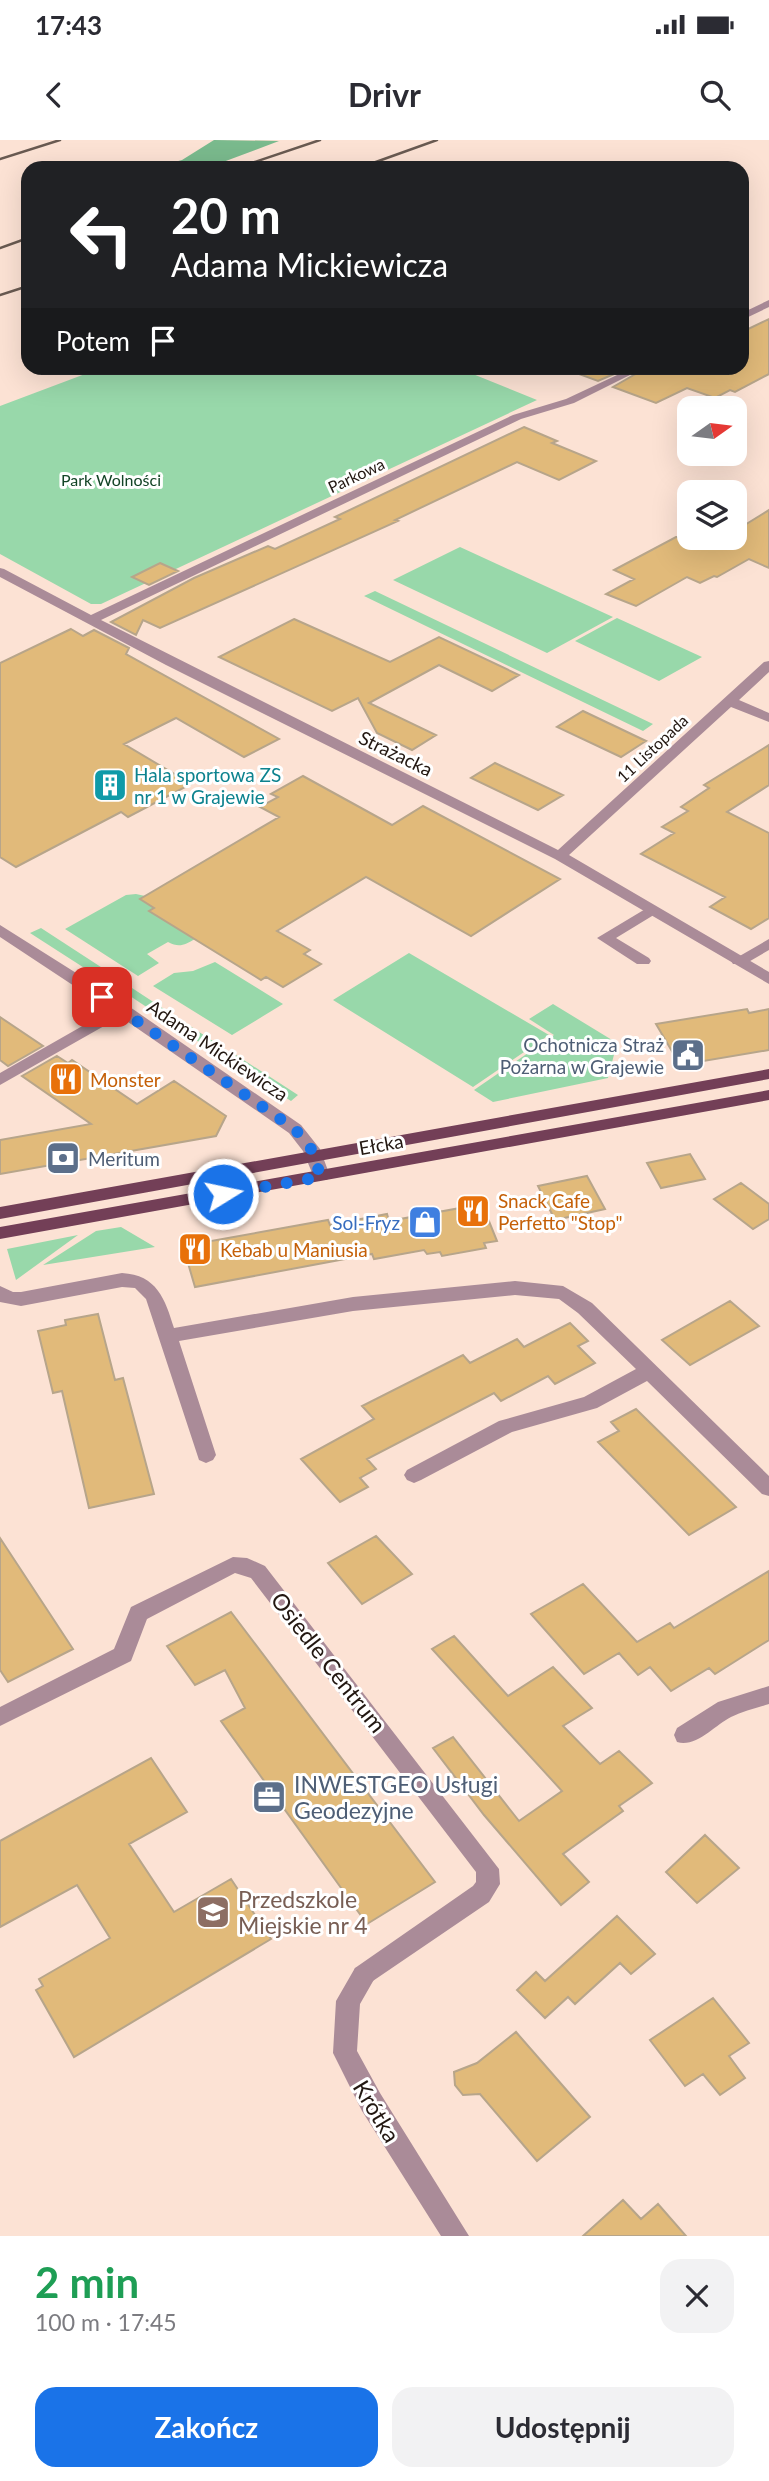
<!DOCTYPE html>
<html lang="pl">
<meta charset="utf-8">
<style>
:root{--surface:#fff;--page:#f2f2f3;--text:#2b2b33;--muted:#7c7c81;--accent:#1a73e8}
body{margin:0;font-family:Lato,sans-serif;background:var(--page);color:var(--text);height:100vh;display:flex;flex-direction:column;font-size:26px;white-space:nowrap}
*{box-sizing:border-box;margin:0}
p{font-size:23px;color:var(--muted)}
.icon{flex:none;width:38px;height:38px;fill:none;stroke:currentColor;stroke-width:2;stroke-linecap:round;stroke-linejoin:round}
.map{position:relative;height:2096px;overflow:hidden}
.drawer{display:flex;flex-direction:column;background:var(--surface);flex:1}
.drawer>*{flex:none}
.top-card{position:absolute;left:21px;top:21px;width:728px;height:214px;border-radius:21px;box-shadow:0 7px 28px #0002;background:#202124;color:#fff;overflow:hidden}
.needle{width:46px;rotate:76deg}
.buttons{position:absolute;left:677px;top:256px;display:grid;gap:14px}
.buttons a{display:grid;place-items:center;width:70px;height:70px;border-radius:14px;background:var(--surface);box-shadow:0 7px 28px #0002;font-size:35px}
.pin{position:absolute;display:grid;place-items:center;width:60px;height:60px;color:#fff;margin:-30px;border-radius:14px;box-shadow:0 4px 10px #0006}
.me{position:absolute;width:77px;margin:-38px;rotate:80deg;stroke-linejoin:round;filter:drop-shadow(0 0 5px #0008)}
.turn{display:flex;align-items:center;gap:24px;height:147px;padding:0 35px;font-size:32px}
.turn .icon{width:91px;height:91px;stroke-width:2.5}
.turn b{display:block;font-size:49px;line-height:60px}
.then{display:flex;align-items:center;height:66px;padding:0 35px;background:#0003;gap:14px;font-size:26px}
.round{display:grid;place-items:center;flex:none;width:74px;height:74px;border-radius:21px;background:var(--page)}
.headline{display:flex;align-items:center;justify-content:space-between;height:119px;padding:0 35px}
h1{font-size:42px;font-weight:700;line-height:52px;color:#1e9e55}
.cta{display:flex;gap:14px;margin-top:auto;padding:14px 35px}
.cta a{flex:1;height:80px;border-radius:21px;background:var(--accent);color:#fff;font-size:28px;font-weight:700;line-height:80px;text-align:center}
.cta a+a{background:var(--page);color:var(--text)}
.status{display:flex;justify-content:space-between;align-items:center;height:49px;padding:0 35px;background:var(--surface);direction:ltr}
.status svg{height:19px;fill:currentColor}
header{display:flex;justify-content:space-between;align-items:center;height:91px;padding:0 35px;background:var(--surface);font-size:32px;font-weight:700}
.map>svg:first-child{display:block}
.green{fill:#98d8aa}
.forest{fill:#7aba8d}
.building{fill:#e1ba7a;stroke:#b7a58a;stroke-width:2}
.lines{fill:none;stroke-linecap:round;stroke-linejoin:round}
.service{fill:#aa8b98;fill-rule:evenodd}
.minor{fill:#aa8b98;fill-rule:evenodd}
.primary{fill:#733f57;fill-rule:evenodd}
.rail{stroke:#695a51;stroke-width:2.5}
.route{stroke:#1a73e8;stroke-width:12;stroke-dasharray:0 21.6}
.labels{text-anchor:middle;dominant-baseline:central;stroke-width:6;stroke-linejoin:round;paint-order:stroke}
.far-street-label{font-size:16px;fill:#221711;stroke:#fff}
.far-park-label{font-size:16px;fill:#134426;stroke:#fff}
.street-label{font-size:19px;fill:#221711;stroke:#fff}
.culture-label{font-size:19px;fill:#0d838f;stroke:#fff;text-anchor:start}
.service-label{font-size:19px;fill:#4e5e75;stroke:#fff;text-anchor:end}
.food-label{font-size:19px;fill:#c56008;stroke:#fff;text-anchor:start}
.shop-label{font-size:19px;fill:#366cbe;stroke:#fff;text-anchor:end}
.near-street-label{font-size:23px;fill:#221711;stroke:#fff}
.near-service-label{font-size:23px;fill:#4e5e75;stroke:#fff;text-anchor:start}
.near-education-label{font-size:23px;fill:#785e54;stroke:#fff;text-anchor:start}
</style>
<div class="status"><b>17:43</b><svg viewBox="0 0 49 12"><path d="M0 12V9h3v3zM5 12V6h3v6zM10 12V3h3v9zM15 12V0h3v12zM26 1h20v11H26zM47 4h2v5h-2z"/></svg></div>
<header><svg class="icon" aria-label="back" viewBox="0 0 24 24"><path d="M15 5l-7 7 7 7"/></svg>Drivr<svg class="icon" aria-label="search" viewBox="0 0 24 24"><circle cx="10" cy="10" r="6"/><path d="M15 15l6 6"/></svg></header>
<div class="map">
<svg width="769" height="2096" viewBox="0 0 769 2096">
<rect width="100%" height="100%" fill="#fce2d4"/>
<path class="green" d="M101,228H458L537,260L101,464H91L0,414V266Z
M460,407L613,477L547,513L393,440Z
M375,451L653,584L643,591L364,456Z
M617,478L702,517L659,541L575,501Z
M136,754L145,756L140,759L154,768L150,771L195,799C185,805 179,808 168,802L147,814L159,823L138,836L65,789L126,755Z
M41,788L127,844L117,849L30,793Z
M409,813L549,895L473,947L333,860Z
M215,822L283,864L232,895L153,846L174,833L193,831Z
M132,848L216,903L208,908L124,852Z
M553,864L617,903L608,938L493,962L474,950L554,895L529,879Z
M236,915L298,955L291,961L231,922Z
M121,1087L155,1107L43,1125L96,1091Z
M78,1095L16,1140L7,1109Z"/>
<path class="forest" d="M214,0L279,1L207,28H152L182,20Z"/>
<path class="building" d="M769,179V234L735,252L730,250L715,258L687,248L656,263L613,247L646,228H742V192Z
M569,228H604L614,234L598,241L568,230Z
M524,287L557,301L552,303L596,321L559,340L517,322L395,380L398,381L160,488L143,480L136,495L111,482L194,438L268,406L275,409L340,379L335,377Z
M769,370V428L749,419L717,437L714,436L700,443L687,437L636,466L606,454L634,439L614,430L676,397H735V391Z
M160,423L178,431L149,445L132,437Z
M294,479L390,522L439,497L519,535L492,551L439,525L369,563L436,595L412,610L377,593L358,558L332,571L219,517Z
M71,489L83,496L94,490L129,508L126,514L279,599L244,617L176,578L124,604L191,644L128,677L121,672L16,727L0,717V523Z
M583,571L646,601L621,617L557,587Z
M769,605V645L727,672L769,693V778L751,789L710,767L725,757L641,714L674,693L662,687L688,671L681,667L709,648L704,645Z
M495,623L563,655L538,670L471,638Z
M303,636L392,685L423,666L560,739L471,796L366,737L277,791L310,810L304,814L321,824L283,847L266,837L261,840L149,771L154,768L140,759L279,677L260,667L278,657L271,654Z
M747,869L749,873L769,869V910L680,925L656,884Z
M0,877L43,906L8,926L0,920Z
M57,916L68,923L72,920L137,964L174,941L226,976L216,996L0,1034V1000L91,984L22,936Z
M690,1014L705,1039L661,1048L647,1023Z
M587,1036L605,1069L555,1080L538,1046Z
M741,1043L769,1064V1079L753,1089L714,1059Z
M482,1064L497,1101L484,1103L486,1108L442,1116L440,1112L427,1114L424,1110L374,1119L372,1114L195,1147L183,1106L328,1080L330,1085L387,1074L389,1081Z
M730,1161L759,1186L690,1225L662,1200Z
M98,1174L115,1240L123,1238L154,1354L89,1368L62,1251L53,1253L38,1191L66,1185L65,1180Z
M570,1183L588,1201L578,1206L595,1223L555,1244L548,1236L501,1261L494,1253L367,1319L376,1329L360,1338L368,1347L340,1362L301,1319L374,1279L362,1266L463,1215L470,1223L517,1199L524,1207Z
M636,1269L736,1367L689,1395L598,1302L619,1291L611,1282Z
M376,1396L412,1434L362,1464L328,1423Z
M0,1398L73,1509L8,1542L0,1530Z
M769,1431V1500L715,1534L709,1528L671,1551L650,1527L638,1535L619,1513L584,1534L531,1474L583,1444L637,1502L670,1483L674,1488Z
M231,1472L435,1742L367,1784L221,1581L245,1568L225,1530L195,1545L167,1506Z
M454,1496L508,1556L553,1527L592,1568L563,1586L600,1624L619,1611L652,1643L619,1666L623,1671L563,1714L589,1742L561,1765L484,1675L433,1608L453,1597L519,1681L562,1651L432,1509Z
M151,1618L187,1672L129,1704L174,1772L231,1739L271,1799L74,1917L36,1850L43,1846L39,1839L110,1798L77,1745L0,1787V1701Z
M705,1695L739,1728L697,1763L666,1732Z
M617,1776L655,1814L631,1834L620,1823L575,1864L568,1857L545,1878L517,1850L536,1832L545,1841Z
M713,1858L749,1903L729,1916L745,1938L720,1955L703,1934L685,1946L650,1900Z
M516,1892L590,1977L537,2021L480,1954L463,1955L455,1945L454,1932L477,1923Z
M623,2060L641,2079L658,2064L686,2096H583Z"/>
<g class="lines">
<path class="service" d="M607,228H621L632,233L627,236Z
M652,765L660,770L657,773L616,798L649,818L651,821L649,824H637L597,798Z
M769,799V810L745,824H733L731,821Z
M121,864L129,869L127,873L0,945V933Z
M122,1133C157,1135 165,1159 174,1188L353,1157L515,1141L563,1146L592,1163L769,1336V1356L762,1354L647,1241L597,1268L512,1292L421,1340L414,1343L407,1340L404,1335L407,1330L499,1281L584,1257L636,1229L578,1173L559,1159L515,1155L353,1171L179,1201L216,1315L213,1320L206,1323L199,1320L146,1159L135,1148L122,1147L21,1166L0,1162V1146L13,1152H21Z
M233,1417L247,1418L265,1426L499,1729L500,1744L489,1762L364,1847L355,1844L352,1836L355,1828L473,1746L476,1742V1732L251,1438L235,1433L147,1479L131,1521L0,1586V1567L114,1509L131,1467Z
M769,1546V1564C757,1568 743,1571 731,1577C715,1585 696,1608 677,1602L674,1595L677,1588L718,1562Z"/>
<path class="minor" d="M769,160V167L742,180V173Z
M632,228H644L574,263L521,279L101,480L558,710L764,522L769,521V532L739,560L769,573V582L731,567L569,715L769,832V844L555,719L166,525L0,437V428L4,429L91,475L513,275L566,259Z
M0,785L127,865L301,985L320,1009L330,1036L327,1040H315L303,1011L289,993L115,873L0,797Z
M364,1825L373,1828L376,1836L360,1864L357,1911L380,1953L469,2096H441L362,1971L333,1913L336,1861L355,1828Z"/>
<path class="primary" d="M769,929V939L0,1079V1067Z
M769,950V960L0,1099V1087Z"/>
<path class="rail" d="M0,19L60,0
M237,28L320,0
M359,28L437,0
M0,108L28,98
M0,155L28,146"/>
</g>
<g class="lines">
<path class="route" d="M102,857L295,989L311,1009L321,1037L223,1054"/>
</g>
<defs>
<g id="building-square" transform="scale(1.75)"><rect x="-9" y="-9" width="18" height="18" rx="4" fill="#0f9aa8" stroke="#fff"/><path d="M-4-6H4V6H1V3H-1V6H-4ZM-2.5-4.3h1.7v1.8h-1.7ZM.8-4.3h1.7v1.8H.8ZM-2.5-1h1.7V.8h-1.7ZM.8-1h1.7V.8H.8Z" fill="#fff"/></g>
<g id="civic-square" transform="scale(1.75)"><rect x="-9" y="-9" width="18" height="18" rx="4" fill="#5c6f8a" stroke="#fff"/><path d="M-.6-6.5H3V-4.5H.6V-3L4-1V1h2V6H-6V1h2V-1L-.6-3ZM-1.2 2.5V6h2.4V2.5Z" fill="#fff"/></g>
<g id="restaurant-square" transform="scale(1.75)"><rect x="-9" y="-9" width="18" height="18" rx="4" fill="#e8710a" stroke="#fff"/><path d="M-5-6h1v4h1v-4h1v4h1v-4h1v5L-1.5 .5V6h-2V.5L-5-1ZM5-6V6H3V1.5H1.5Q1.5-4 5-6Z" fill="#fff"/></g>
<g id="bank-square" transform="scale(1.75)"><rect x="-9" y="-9" width="18" height="18" rx="4" fill="#5c6f8a" stroke="#fff"/><path d="M-6-4H6V4H-6ZM0-2.3a2.3 2.3 0 1 0 0 4.6a2.3 2.3 0 1 0 0-4.6Z" fill="#fff"/></g>
<g id="shop-square" transform="scale(1.75)"><rect x="-9" y="-9" width="18" height="18" rx="4" fill="#3f7fe0" stroke="#fff"/><path d="M-5-2.5h2.3a2.7 3.5 0 0 1 5.4 0H5L5.5 6h-11ZM-1.5-2.5h3a1.5 2.3 0 0 0-3 0Z" fill="#fff"/></g>
<g id="office-square" transform="scale(1.75)"><rect x="-9" y="-9" width="18" height="18" rx="4" fill="#5c6f8a" stroke="#fff"/><path d="M-6-3h4V-5.5h4V-3h4V5H-6ZM-1-4.5V-3h2v-1.5ZM-6 0V1H6V0Z" fill="#fff"/></g>
<g id="school-square" transform="scale(1.75)"><rect x="-9" y="-9" width="18" height="18" rx="4" fill="#8d6e63" stroke="#fff"/><path d="M0-5L7-2L0 1L-7-2ZM-4 1L0 2.5L4 1V4Q0 6-4 4Z" fill="#fff"/></g>
</defs>
<g fill-rule="evenodd">
<use href="#building-square" x="110" y="645"/>
<use href="#civic-square" x="688" y="915"/>
<use href="#restaurant-square" x="66" y="939"/>
<use href="#bank-square" x="63" y="1018"/>
<use href="#restaurant-square" x="473" y="1071"/>
<use href="#shop-square" x="425" y="1082"/>
<use href="#restaurant-square" x="195" y="1109"/>
<use href="#office-square" x="269" y="1657"/>
<use href="#school-square" x="213" y="1772"/>
</g>
<g class="labels">
<g class="far-street-label">
<text transform="translate(356 335) rotate(-25)">Parkowa</text>
<text transform="translate(652 608) rotate(-43)">11 Listopada</text>
</g>
<g class="far-park-label">
<text x="111" y="339">Park Wolności</text>
</g>
<g class="street-label">
<text transform="translate(396 613) rotate(26)">Strażacka</text>
<text transform="translate(218 910) rotate(34)">Adama Mickiewicza</text>
<text transform="translate(381 1004) rotate(-10)">Ełcka</text>
</g>
<g class="culture-label">
<text x="134" y="634">Hala sportowa ZS<tspan x="134" dy="22">nr 1 w Grajewie</tspan></text>
</g>
<g class="service-label">
<text x="664" y="904">Ochotnicza Straż<tspan x="664" dy="22">Pożarna w Grajewie</tspan></text>
<text x="88" y="1018" text-anchor="start">Meritum</text>
</g>
<g class="food-label">
<text x="90" y="939">Monster</text>
<text x="498" y="1060">Snack Cafe<tspan x="498" dy="22">Perfetto "Stop"</tspan></text>
<text x="220" y="1109">Kebab u Maniusia</text>
</g>
<g class="shop-label">
<text x="400" y="1082">Sol-Fryz</text>
</g>
<g class="near-street-label">
<text transform="translate(329 1522) rotate(52)">Osiedle Centrum</text>
<text transform="translate(377 1971) rotate(59)">Krótka</text>
</g>
<g class="near-service-label">
<text x="294" y="1644">INWESTGEO Usługi<tspan x="294" dy="26">Geodezyjne</tspan></text>
</g>
<g class="near-education-label">
<text x="238" y="1759">Przedszkole<tspan x="238" dy="26">Miejskie nr 4</tspan></text>
</g>
</g>
</svg>
<div class="buttons">
<a><svg class="needle" viewBox="-14 -14 28 28"><path d="M0-13l5 13h-10z" fill="#e53935"/><path d="M0 13l5-13h-10z" fill="#7c7c81"/></svg></a>
<a><svg class="icon" aria-label="layers" viewBox="0 0 24 24"><path d="M12 4l9 5-9 5-9-5zM3 14l9 5 9-5"/></svg></a>
</div>
<div class="pin" style="left:102px;top:857px;background:#d93025"><svg class="icon" aria-label="arrive" viewBox="0 0 24 24"><path d="M6 21V4h12l-3 4 3 4H6"/></svg></div>
<svg class="me" style="left:223px;top:1054px" viewBox="-20 -20 40 40"><circle r="17" fill="#1a73e8" stroke="#fff" stroke-width="3"/><path d="M0-11L8 9 0 5-8 9z" fill="#fff"/></svg>
<div class="top-card">
<div class="turn"><svg class="icon" aria-label="left" viewBox="0 0 24 24"><path d="M17 20v-9H6M10 6l-5 5 5 5"/></svg><div><b>20 m</b>Adama Mickiewicza</div></div>
<div class="then">Potem<svg class="icon" aria-label="arrive" viewBox="0 0 24 24"><path d="M6 21V4h12l-3 4 3 4H6"/></svg></div>
</div>
</div>
<section class="drawer">
<div class="headline"><div><h1>2 min</h1><p>100 m · 17:45</p></div><a class="round"><svg class="icon" aria-label="close" viewBox="0 0 24 24"><path d="M6 6l12 12M18 6L6 18"/></svg></a></div>
<div class="cta"><a>Zakończ</a><a>Udostępnij</a></div>
</section>
